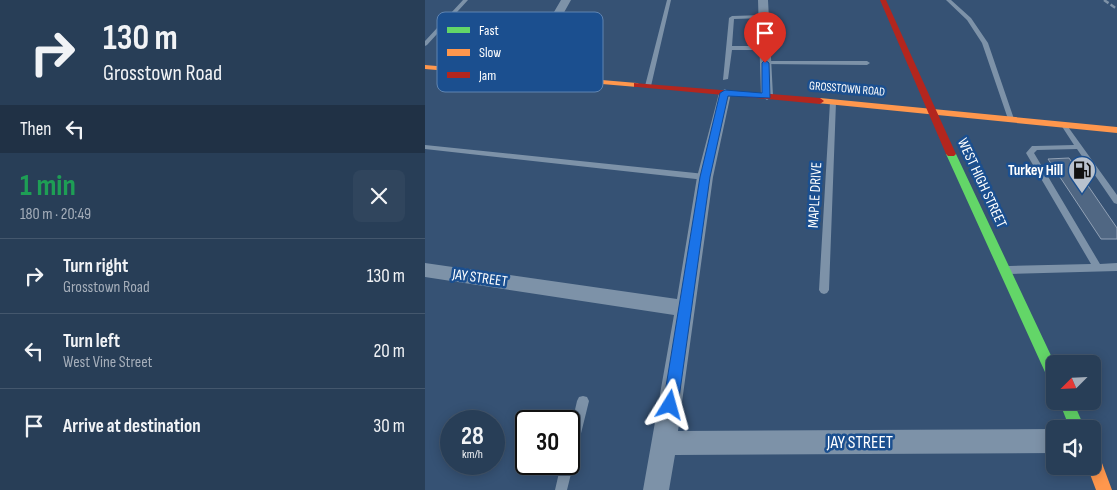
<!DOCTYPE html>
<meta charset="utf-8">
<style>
:root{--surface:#283e57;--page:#30455d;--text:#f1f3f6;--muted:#a5aeba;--line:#44576d}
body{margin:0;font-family:"Sofia Sans Condensed",sans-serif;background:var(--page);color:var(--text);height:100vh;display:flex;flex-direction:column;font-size:19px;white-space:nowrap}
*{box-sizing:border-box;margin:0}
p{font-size:16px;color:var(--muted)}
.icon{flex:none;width:28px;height:28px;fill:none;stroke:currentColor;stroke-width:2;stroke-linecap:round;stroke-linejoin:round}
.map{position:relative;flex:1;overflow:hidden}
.details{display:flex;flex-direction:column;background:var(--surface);width:425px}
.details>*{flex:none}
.guide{background:#283e57;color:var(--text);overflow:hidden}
.needle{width:32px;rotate:246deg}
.tools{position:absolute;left:621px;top:355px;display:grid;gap:10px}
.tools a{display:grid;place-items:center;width:55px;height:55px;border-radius:8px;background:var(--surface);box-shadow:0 2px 12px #0003,0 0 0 1px var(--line);font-size:25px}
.speed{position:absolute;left:15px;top:410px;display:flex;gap:10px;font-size:25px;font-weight:700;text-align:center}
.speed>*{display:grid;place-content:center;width:65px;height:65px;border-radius:50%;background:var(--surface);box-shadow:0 2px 12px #0003,0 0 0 1px var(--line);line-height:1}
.speed small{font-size:12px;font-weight:400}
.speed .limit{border:2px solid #111;border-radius:8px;background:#fff;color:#111}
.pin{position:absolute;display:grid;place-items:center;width:42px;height:42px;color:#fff;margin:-51px -21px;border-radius:50% 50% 50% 0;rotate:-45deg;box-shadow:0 0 5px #0007}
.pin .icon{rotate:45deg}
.me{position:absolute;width:55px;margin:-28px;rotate:8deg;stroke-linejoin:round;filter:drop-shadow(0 0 4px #0008)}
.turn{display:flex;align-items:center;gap:18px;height:105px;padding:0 20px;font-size:22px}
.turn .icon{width:65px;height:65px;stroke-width:2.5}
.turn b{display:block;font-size:35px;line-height:42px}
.then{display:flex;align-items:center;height:48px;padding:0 20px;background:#0003;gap:10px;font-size:19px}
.round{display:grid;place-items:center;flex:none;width:52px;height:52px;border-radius:8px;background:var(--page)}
.summary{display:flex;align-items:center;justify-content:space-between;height:85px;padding:0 20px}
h1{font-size:30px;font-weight:700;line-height:38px;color:#1e9e55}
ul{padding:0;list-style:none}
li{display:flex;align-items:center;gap:15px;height:75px;padding:0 20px;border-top:1px solid var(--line)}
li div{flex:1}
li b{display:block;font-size:19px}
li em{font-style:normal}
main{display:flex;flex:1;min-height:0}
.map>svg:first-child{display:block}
.building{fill:#506783;stroke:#92a2b6}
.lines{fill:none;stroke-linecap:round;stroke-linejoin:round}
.lane{fill:#7d92a8;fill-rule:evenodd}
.street{fill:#7d92a8;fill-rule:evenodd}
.fast{fill:#63d668;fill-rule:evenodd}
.slow{fill:#ff974d;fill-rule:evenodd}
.jam{fill:#b3261e;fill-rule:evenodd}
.rail{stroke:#7e92a7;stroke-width:2.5;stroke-dasharray:5.5 2.5;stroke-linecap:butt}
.route{fill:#1a73e8;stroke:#114b97}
.labels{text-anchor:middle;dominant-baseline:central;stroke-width:5;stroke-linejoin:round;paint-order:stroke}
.far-street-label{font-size:12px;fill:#fff;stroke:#1b4f8f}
.poi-label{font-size:15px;font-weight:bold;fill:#fff;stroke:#1b4f8f;text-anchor:end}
.street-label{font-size:15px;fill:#fff;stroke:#1b4f8f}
.near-street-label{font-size:18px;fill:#fff;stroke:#1b4f8f}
.key{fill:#1b4f8f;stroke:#5f84b1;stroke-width:1}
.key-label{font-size:14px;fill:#fff}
</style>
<main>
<section class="details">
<div class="guide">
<div class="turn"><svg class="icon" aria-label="right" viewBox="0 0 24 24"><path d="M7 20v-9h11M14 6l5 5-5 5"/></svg><div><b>130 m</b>Grosstown Road</div></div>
<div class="then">Then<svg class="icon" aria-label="left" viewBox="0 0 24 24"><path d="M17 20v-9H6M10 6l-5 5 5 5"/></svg></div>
</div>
<div class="summary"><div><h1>1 min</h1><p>180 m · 20:49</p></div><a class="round"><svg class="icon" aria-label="close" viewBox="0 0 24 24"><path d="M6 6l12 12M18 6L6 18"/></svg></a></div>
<ul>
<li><svg class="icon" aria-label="right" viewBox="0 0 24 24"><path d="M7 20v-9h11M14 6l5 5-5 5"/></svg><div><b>Turn right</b><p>Grosstown Road</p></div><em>130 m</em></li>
<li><svg class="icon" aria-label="left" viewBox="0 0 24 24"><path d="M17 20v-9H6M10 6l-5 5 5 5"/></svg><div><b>Turn left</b><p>West Vine Street</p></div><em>20 m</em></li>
<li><svg class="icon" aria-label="arrive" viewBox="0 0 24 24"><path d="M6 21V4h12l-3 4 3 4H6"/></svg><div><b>Arrive at destination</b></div><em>30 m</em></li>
</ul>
</section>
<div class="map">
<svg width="692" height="490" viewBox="0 0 692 490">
<rect width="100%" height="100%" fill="#365274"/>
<path class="building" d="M644,158L692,228V239H676L623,159Z"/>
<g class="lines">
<path class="lane" d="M38,0H43L2,45L0,46V41Z
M242,0H246L226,86L223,88L220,86Z
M521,0H526L546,18L563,43L589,119L588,120H584L583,119L557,43L542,20Z
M341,15V17L339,18L309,19L307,46H340L343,48L340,50H307L303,79L298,80L304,18L307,16Z
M340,61H442L445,63L442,65L338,64L337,63Z
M408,100L411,102L404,290L402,293L399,294L396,293L394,290L405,102Z
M639,123L641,124L692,195V204L689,203L652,149L612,150L609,153L675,264L692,263V271L584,274L581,273L579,270L581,267L584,266L666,264L601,153L607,146H610L649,145L636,125Z
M0,145L280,174L284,177L280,180L0,149Z
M158,396L162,397L164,401L142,490H130L136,464H144V436L152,401L154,397Z"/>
<path class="street" d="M136,0H146L104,75L98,79L94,78L92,75Z
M333,0H343L348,96L342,100L336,96Z
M300,89L306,93L288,177L253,431L630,429V453L250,455L244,490H218L249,315L0,277V263L252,299L272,177L294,93Z"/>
<path class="fast" d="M526,151L531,154L630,364V384L625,383L521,154Z
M634,401H648L660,429H645Z"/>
<path class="slow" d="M0,65L212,83L216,85L212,87L0,69Z
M395,98L692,127V133L392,103V99Z
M668,453L674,455L687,490H671L662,466H668Z"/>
<path class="jam" d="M455,0H461L531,154L529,156H523L521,154Z
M209,83L395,98L399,101L395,104L212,87H209Z"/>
<path class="rail" d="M679,0L692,9"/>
</g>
<path class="route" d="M340,60L344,63L345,98L303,96L285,177L253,405L250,410L245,412L240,410L238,405L275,177L295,93L300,90L337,93V63Z"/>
<defs>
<g id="fuel-pin" transform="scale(1.4375)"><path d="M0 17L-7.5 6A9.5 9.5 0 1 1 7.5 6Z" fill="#b9c2ce" stroke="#1b4f8f"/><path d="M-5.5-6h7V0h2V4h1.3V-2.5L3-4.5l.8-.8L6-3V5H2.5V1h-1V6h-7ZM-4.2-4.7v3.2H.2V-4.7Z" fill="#111"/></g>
</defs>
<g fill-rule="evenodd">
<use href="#fuel-pin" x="657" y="170"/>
</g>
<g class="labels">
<g class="far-street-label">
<text transform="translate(422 89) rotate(5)">GROSSTOWN ROAD</text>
</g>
<g class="poi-label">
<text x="638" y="170">Turkey Hill</text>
</g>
<g class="street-label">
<text transform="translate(557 183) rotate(65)">WEST HIGH STREET</text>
<text transform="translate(390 195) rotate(-87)">MAPLE DRIVE</text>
<text transform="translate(55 278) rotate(8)">JAY STREET</text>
</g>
<g class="near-street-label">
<text x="435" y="442">JAY STREET</text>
</g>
</g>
<rect x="12" y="12" width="166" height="80" rx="8" class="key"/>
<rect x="22" y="27" width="23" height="6" fill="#63d668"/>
<rect x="22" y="49" width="23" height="7" fill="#ff974d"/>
<rect x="22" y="72" width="23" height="6" fill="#b3261e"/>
<g class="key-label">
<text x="54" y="35">Fast</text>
<text x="54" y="57">Slow</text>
<text x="54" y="80">Jam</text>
</g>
</svg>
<div class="tools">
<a><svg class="needle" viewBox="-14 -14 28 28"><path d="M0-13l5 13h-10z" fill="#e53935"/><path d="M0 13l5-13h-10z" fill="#a5aeba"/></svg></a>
<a><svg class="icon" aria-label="sound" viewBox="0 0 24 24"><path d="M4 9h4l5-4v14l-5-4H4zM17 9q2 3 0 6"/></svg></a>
</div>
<div class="speed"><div>28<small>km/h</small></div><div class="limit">30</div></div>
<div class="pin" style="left:340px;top:63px;background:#d93025"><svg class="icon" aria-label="arrive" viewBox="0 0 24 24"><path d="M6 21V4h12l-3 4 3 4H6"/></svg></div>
<svg class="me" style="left:245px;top:405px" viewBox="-20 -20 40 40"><path d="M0-17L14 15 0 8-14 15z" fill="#1a73e8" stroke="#fff" stroke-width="4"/></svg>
</div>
</main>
